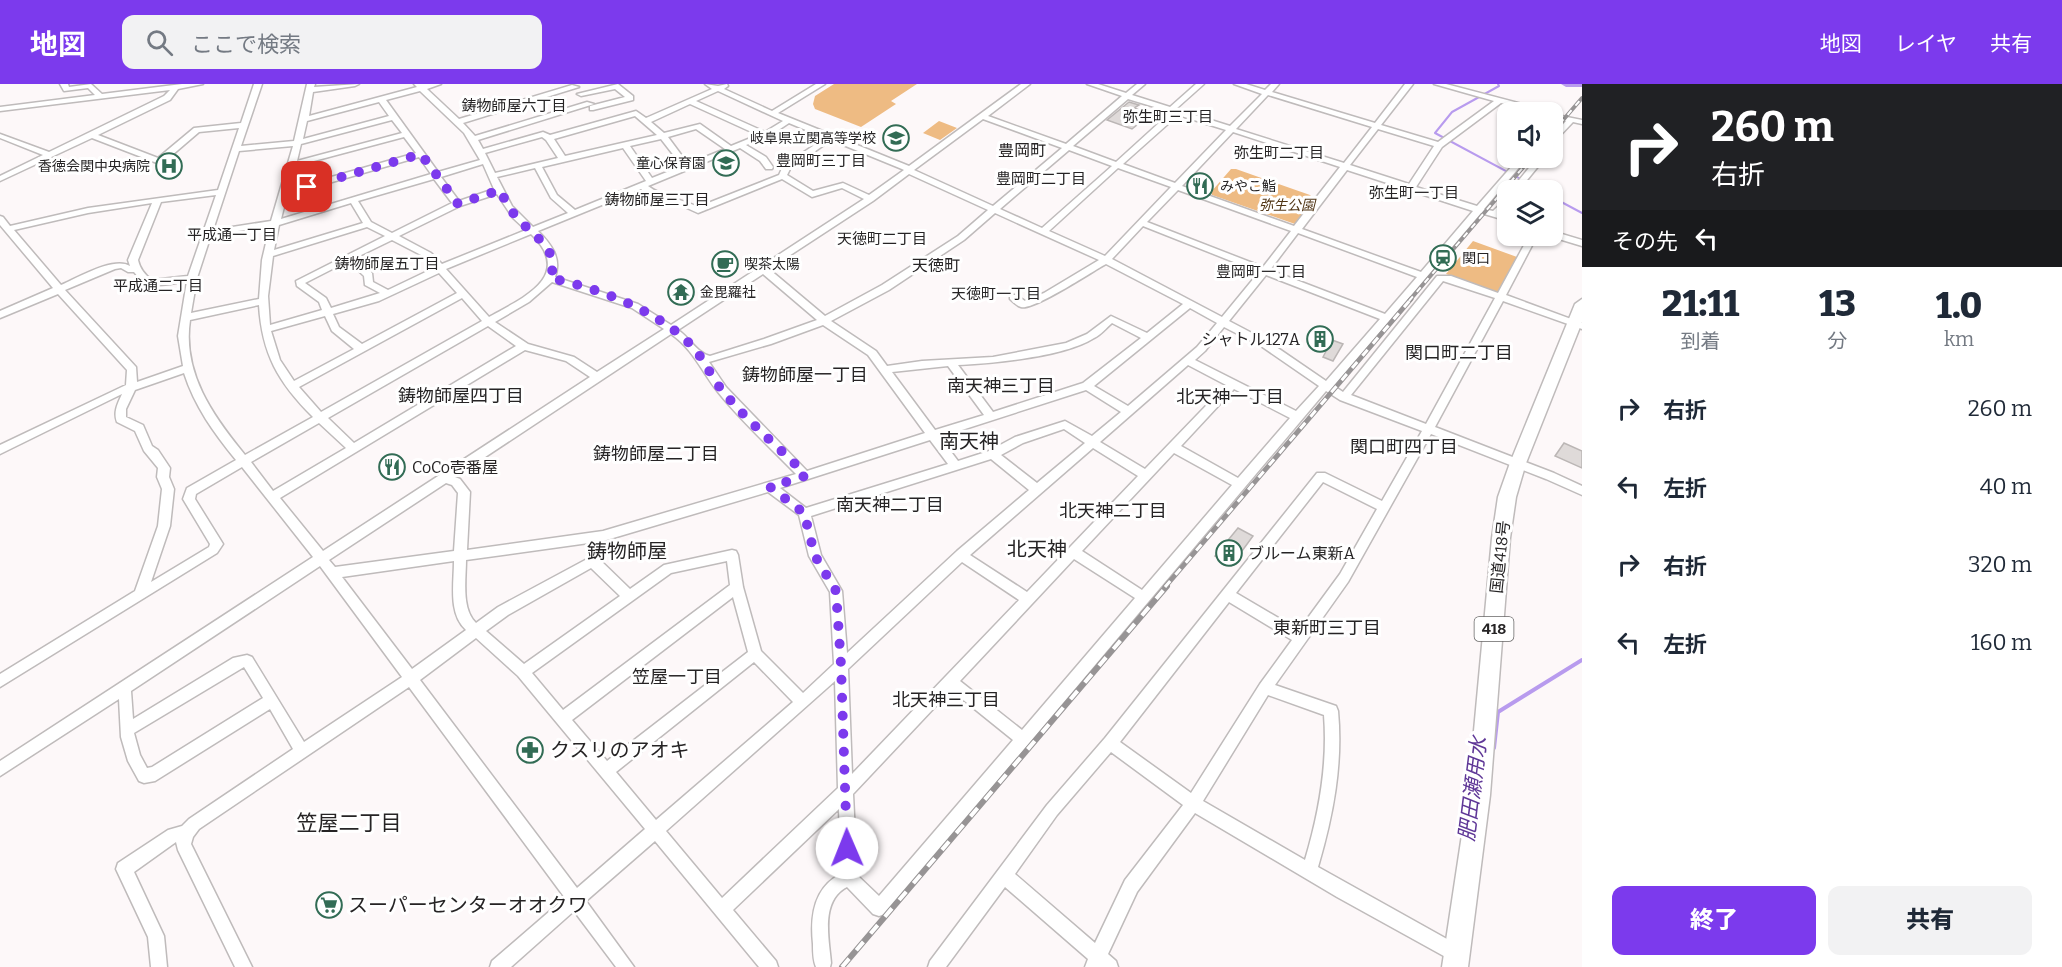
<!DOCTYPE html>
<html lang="ja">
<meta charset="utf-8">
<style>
:root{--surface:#fff;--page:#f2f2f3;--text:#1f2937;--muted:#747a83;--accent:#7c3aed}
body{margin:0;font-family:Bitter,"Noto Sans JP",serif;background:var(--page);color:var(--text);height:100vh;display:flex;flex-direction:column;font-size:22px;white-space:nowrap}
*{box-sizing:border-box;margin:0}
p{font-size:20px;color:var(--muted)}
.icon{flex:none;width:33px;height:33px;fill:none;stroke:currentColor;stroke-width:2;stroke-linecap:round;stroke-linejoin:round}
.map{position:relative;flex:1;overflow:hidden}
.details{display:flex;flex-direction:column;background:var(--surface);width:480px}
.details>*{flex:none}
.banner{background:#202124;color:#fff;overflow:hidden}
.fabs{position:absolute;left:1497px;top:18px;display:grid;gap:12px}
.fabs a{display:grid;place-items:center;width:66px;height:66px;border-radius:12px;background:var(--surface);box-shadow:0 2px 4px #0004;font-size:30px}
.pin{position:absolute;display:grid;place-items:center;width:51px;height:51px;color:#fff;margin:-26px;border-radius:12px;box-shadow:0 3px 9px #0006}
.me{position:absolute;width:66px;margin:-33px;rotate:359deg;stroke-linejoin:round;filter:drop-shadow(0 0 4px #0008)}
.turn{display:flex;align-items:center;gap:21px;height:126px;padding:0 30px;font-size:27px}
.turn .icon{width:78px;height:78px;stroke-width:2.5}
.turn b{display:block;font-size:42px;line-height:51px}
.then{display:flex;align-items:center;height:57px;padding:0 30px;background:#0003;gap:12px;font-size:22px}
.eta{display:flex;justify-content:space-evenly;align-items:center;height:102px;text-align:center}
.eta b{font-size:36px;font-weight:800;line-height:42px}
.action{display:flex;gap:12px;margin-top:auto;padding:12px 30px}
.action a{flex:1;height:69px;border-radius:12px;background:var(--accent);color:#fff;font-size:24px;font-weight:800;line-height:69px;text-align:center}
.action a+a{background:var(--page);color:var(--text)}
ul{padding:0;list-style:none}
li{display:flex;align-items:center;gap:18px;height:78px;padding:0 30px}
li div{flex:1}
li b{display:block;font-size:22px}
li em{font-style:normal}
header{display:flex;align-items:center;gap:36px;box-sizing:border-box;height:84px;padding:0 30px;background:var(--accent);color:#fff}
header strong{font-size:28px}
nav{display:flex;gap:33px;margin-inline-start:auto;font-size:21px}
.search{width:420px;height:54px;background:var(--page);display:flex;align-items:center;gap:15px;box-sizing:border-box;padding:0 21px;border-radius:12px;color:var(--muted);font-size:22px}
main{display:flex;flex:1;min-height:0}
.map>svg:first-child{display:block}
.green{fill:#eebb83}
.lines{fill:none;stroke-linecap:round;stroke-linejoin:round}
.stream-far1{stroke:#b89bee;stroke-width:2}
.stream{stroke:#b89bee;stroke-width:4}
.river{fill:#b89bee;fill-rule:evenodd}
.building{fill:#dfdad9;stroke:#bbb6b5;stroke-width:1.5}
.minor-casing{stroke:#bfbbbb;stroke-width:3}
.highway-casing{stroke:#bfbbbb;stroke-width:3}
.minor{fill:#fff;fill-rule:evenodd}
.highway{fill:#fff;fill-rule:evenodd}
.rail-far2-casing{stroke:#979495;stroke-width:4}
.rail-far1-casing{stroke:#979495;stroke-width:5}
.rail-casing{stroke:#979495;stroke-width:6}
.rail-far2{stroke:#fff;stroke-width:2;stroke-dasharray:6;stroke-linecap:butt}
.rail-far1{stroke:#fff;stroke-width:3;stroke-dasharray:8;stroke-linecap:butt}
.rail{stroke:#fff;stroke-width:4;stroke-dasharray:11;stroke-linecap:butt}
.route{stroke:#7c3aed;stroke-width:10;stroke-dasharray:0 18}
.labels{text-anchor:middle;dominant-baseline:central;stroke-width:6;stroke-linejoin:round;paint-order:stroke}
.far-poi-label{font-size:14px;fill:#262425;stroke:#fff;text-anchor:start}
.far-park-label{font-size:14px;font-style:italic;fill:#503515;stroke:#fff}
.far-neighbourhood-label{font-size:15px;fill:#262425;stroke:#fff}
.shield{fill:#fff;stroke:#676666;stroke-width:1.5}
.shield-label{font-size:15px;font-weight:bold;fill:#262425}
.far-quarter-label{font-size:16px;fill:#262425;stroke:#fff}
.poi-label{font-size:16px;fill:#262425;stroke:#fff;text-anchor:start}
.street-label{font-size:16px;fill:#262425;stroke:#fff}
.neighbourhood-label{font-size:18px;fill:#262425;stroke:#fff}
.quarter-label{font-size:20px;fill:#262425;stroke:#fff}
.near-poi-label{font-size:20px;fill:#262425;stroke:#fff;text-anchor:start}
.near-water-label{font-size:21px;font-style:italic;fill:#5f3797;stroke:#fff}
.near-neighbourhood-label{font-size:21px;fill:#262425;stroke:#fff}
</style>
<header>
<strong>地図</strong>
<div class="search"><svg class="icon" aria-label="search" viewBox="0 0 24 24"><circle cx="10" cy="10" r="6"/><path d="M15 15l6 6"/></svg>ここで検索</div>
<nav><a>地図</a><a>レイヤ</a><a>共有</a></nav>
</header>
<main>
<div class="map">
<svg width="1582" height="883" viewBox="0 0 1582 883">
<rect width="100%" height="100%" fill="#fdf8f9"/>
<path class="green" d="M834,0H917L891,17L896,20L861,43L815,25L813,20L815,12Z
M939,37L957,44L940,56L923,49Z
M1231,85H1236L1310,111L1314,115L1295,140L1212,111L1211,108Z
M1473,157L1517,173L1499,210L1446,190Z"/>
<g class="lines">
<path class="stream-far1" d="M1498,0L1499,2L1452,28L1435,49L1541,106
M1552,113L1582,129"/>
<path class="stream" d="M1494,664L1498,628L1582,576"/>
<path class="river" d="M1561,0H1582V3H1566Z"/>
</g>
<path class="building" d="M1129,18L1139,21L1134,24L1161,34L1154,41L1142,37L1132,45L1107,36Z
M1332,256L1343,260L1333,277L1323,273Z
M1564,359L1582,367V384L1555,372Z
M1238,444L1253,452L1231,482L1215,472Z"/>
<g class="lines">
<g class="minor-casing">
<path id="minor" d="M60,0H68L69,3L91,0L102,10L182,0H203L178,5L170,16L98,51L158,74L194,44L241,39L254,0H262L241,62L294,57L307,0H315L314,3L359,0L355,2L313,8L309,32L417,3L414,0H441L427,5L459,35L572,1L579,3L463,39L475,52L587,18L594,20L478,56L483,65L543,48L550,51L636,27L646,34L712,5L705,0L718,2L727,0L728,2L724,5L772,27L816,0H825L778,29L909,82L1021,0H1030L988,32L1066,60L1122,12L1087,0H1098L1126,9L1137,0H1145L1132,11L1170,23L1196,0H1204L1176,25L1230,42L1262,10L1234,0H1246L1265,6L1271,0H1279L1272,8L1375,39L1405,0H1413L1381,41L1438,58L1494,17L1434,0H1446L1545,26V28H1535L1501,19L1442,63L1416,103L1477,122L1519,74H1527L1484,125L1493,127L1508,113V121L1501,130L1508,132V137L1481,129L1334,302L1343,308L1437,192H1451L1498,209L1529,152H1537L1506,211L1582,239V245L1503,217L1435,343L1554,389L1582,402V411L1546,395L1431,350L1348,498L1275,601L1336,622L1338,627C1343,681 1333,732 1318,783L1463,864L1465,870L1463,876L1457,878L1451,876L1337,813L1195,729L1137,808L1108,870L1116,877L1118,883H1085L1088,875L1005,803L946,883H928L930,877L1047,721L1105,654L1317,389H1325L1382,417L1422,347L1340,316L1326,307L885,830L879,832L873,830L847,803C820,817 829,855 831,879L830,883H816C813,876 813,867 813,860C810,832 814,803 841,790L839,725L733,826L776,877L778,883H759L655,757L586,817L634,883H616L574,827L511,883H490L492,877L565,814L409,603L199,745L193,753L191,760L252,883H235L178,766L176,758L134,788L164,852L167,883H151L148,853L116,785L118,779L168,746L182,742L189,735L293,665L270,625L155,697L144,699L139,697L128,677L121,653L119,615L0,692V677L313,473L242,383L196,410L195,415L223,460L217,469L0,603V590L135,507L158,442L162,405L157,393L158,384L144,367L135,347L117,338C113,328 118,319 122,310L0,370V361L126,301L127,286L58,210L0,234V227L53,204L0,141V132L3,133L10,142L88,124L218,106L239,44L199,48L164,78L157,79L92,54L0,97V92L43,71L0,54V50L49,68L164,12L170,6L0,27V23L95,11L88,4L64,7ZM420,7L464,49L480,76L438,88L386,16ZM718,7L783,37L765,48L696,17ZM1268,11L1372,43L1344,79L1236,45ZM1128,15L1171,28L1116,78L1073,62ZM379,18L389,32L303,55L307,37ZM690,20L758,51L731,62L700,40L664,49L651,38ZM1178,31L1226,46L1175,99L1123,80ZM635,32L657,51L565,72L554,55ZM983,35L1062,64L993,122L914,86ZM392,36L402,49L297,77L301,60ZM789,39L825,54L783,82L779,91L698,123C682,115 662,113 648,102L740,64L760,77L766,85H772L773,83L766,73L746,61L768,53ZM696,45L725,65L688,80L668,53ZM1378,45L1434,62L1409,100L1350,81ZM1233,48L1340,83L1294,142L1182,102ZM404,53L416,69L289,105L295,82ZM542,53L546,56L558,74L495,89L485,69ZM661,55L682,82L652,94L630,62ZM831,56L902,85L904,86L869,111L843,99L813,107L787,91L790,85ZM293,62L271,137L213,146L239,67ZM623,64L646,97L575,126L557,111L542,83ZM1069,66L1112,82L1042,144L1000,125ZM419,73L431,90L281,135L287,111ZM483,80L494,105L459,117L441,93ZM535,84L551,114L568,129L533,143L512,122L497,93ZM1118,84L1171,103L1105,172L1049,147ZM1347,86L1473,127L1421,188L1302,145ZM909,90L988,126L958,152L882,201L825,232L769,185L873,117ZM434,95L452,119L392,149L371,138L358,117ZM782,95L812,113L842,104L864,115L671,241L638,220L555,193C562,174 551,160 538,147L641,105L650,112L676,119L698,129ZM1178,106L1291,147L1263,183L1147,138ZM497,110L513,134L526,146L442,180L431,169L399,152L460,122ZM216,111L188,192L152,196C145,191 140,185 138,176L161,118ZM152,119L128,176L130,182C114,172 77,194 61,201L14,146L88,129ZM351,119L363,139L274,166L279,141ZM995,129L1099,176L1044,209L1025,217L1016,211H1010V215C1013,218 1017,222 1021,223C1033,227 1093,187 1106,180L1183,220L1147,249L1111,232L1087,250L1066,259L993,273L922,277L887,282L876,267L831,237L889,206L964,156ZM270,142L262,176L259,215L191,229L197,194L211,151ZM1143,142L1259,188L1222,233L1112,175ZM367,143L385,152L296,197L297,202L319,218L322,226L270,241L268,212L273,172ZM1298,149L1417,193L1385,230L1270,186ZM531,150C575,192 523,214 489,233L446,185ZM392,156L425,173L434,184L388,206L373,198L372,189L355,174ZM348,177L364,192L365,201L380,209L331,224L326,214L305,199ZM121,184L128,188H134C149,208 165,200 187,197L178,252L183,282L137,298L136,283L65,206L115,185ZM439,189L457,209L362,260L339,243L333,230L379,217ZM763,190L817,236L764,255L710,272C697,269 689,253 678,246ZM1266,191L1380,235L1326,297L1269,258L1229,237ZM1443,197L1495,214L1426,340L1351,311ZM552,198L632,224L664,245L597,288L574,273L528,260L495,238L529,218ZM462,214L482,237L321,328L299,303ZM259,221C262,270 278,298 313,333L245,371C213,332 182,289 190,236ZM1190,224L1217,239L1197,263L1128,322L1094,302ZM325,232L332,247L354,265L294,297L280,276L271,247ZM1112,239L1141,254L1083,299L993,328L958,281C994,279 1064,273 1094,254C1101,251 1106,244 1112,239ZM823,241L868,271L925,349L807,387L726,303L709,278L771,260ZM488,242L516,262L354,359L328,334ZM1224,243L1261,262L1319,302L1296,327L1195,276L1205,267ZM671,250C693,265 702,288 718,308C740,336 771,364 796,390L603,447L467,466L470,408L460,395L455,393ZM525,266L566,277L590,293L323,467L280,414ZM1188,281L1226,301L1145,385L1100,358ZM948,282L984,331L935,346L892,288ZM184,289C195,323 214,349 236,376L187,404L183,415L210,460L209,463L151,498L170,442L174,405L169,393L170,384L158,366L152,362L143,341L126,333V325L135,306ZM1234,305L1290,334L1238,394L1181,362ZM1086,306L1121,328L1092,352L1065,337L1015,353L989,367L958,377L940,353ZM319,339L346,364L273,407L251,378ZM1064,345L1085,359L1037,399L1001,371L1023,359ZM930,356L948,380L806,424L780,404ZM1093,364L1138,392L1027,508L970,471ZM1174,369L1232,401L1142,506L1082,467ZM991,375L1029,406L957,467L847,569L842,507L821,471L811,432ZM1323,398L1377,425L1340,490L1299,546L1236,509ZM446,399L452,401L458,409L454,467L335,483L329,476ZM768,408L799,431L809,472L830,508L834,580L803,609L761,567L743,503L738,471L736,467L732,466L664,481L630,505L599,475L589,474L498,523L476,539C461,525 466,495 466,476L603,457ZM1074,475L1135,514L1022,646L960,597ZM454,477C454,500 448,530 466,546L412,585L342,493ZM727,477L730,501L563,626L532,589L671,489ZM962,478L1019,516L852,690L848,585ZM320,482L402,593L304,658L252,573L247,571L233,574L133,635L131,607ZM591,484L620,512L524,580L486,547L508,531ZM733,513L748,568L607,677L572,636ZM1229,518L1292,556L1260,600L1191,709L1120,658ZM476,554L518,592L645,745L577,804L420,596ZM754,578L793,618L656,736L616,688ZM244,583L263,614L152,683L147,684L140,671L134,649ZM835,597L838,704L722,814L666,747ZM951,606L1013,656L879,812L857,791L853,710ZM1268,611L1324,631C1328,680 1319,729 1305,776L1203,717ZM1111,668L1183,721L1125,796L1095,859L1015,790L1057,731Z
M618,0L633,12V16L593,26H590V22L625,13L615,5L581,12L577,10Z
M1552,30L1582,36V40L1573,38L1552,60V53L1566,37L1552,34Z
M1537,74H1545L1519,106H1511Z
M1552,147L1582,156V162L1549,152H1552Z"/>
</g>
<g class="highway-casing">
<path id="highway" d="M1582,215V238L1526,379L1516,413L1510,454L1490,711L1468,883H1442L1468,711L1492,454L1498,413L1510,379L1575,220Z"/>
</g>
<use href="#minor" class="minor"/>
<use href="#highway" class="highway"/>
<g class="rail-far2-casing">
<path id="rail-far2" d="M1552,49L1582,14
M1409,217L1531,74"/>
</g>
<g class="rail-far1-casing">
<path id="rail-far1" d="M1165,503L1411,215"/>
</g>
<g class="rail-casing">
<path id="rail" d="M842,883L1167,502"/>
</g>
<use href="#rail-far2" class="rail-far2"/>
<use href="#rail-far1" class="rail-far1"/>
<use href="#rail" class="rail"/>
</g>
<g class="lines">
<path class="route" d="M307,103L421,70L458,120L500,106C504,114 508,123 514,130C530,151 562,164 550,194C597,204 655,225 690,260C703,273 710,291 721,305C744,334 773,358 799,384L805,392L770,403L804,429L815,472L836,507L841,581L847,764"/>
</g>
<defs>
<g id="school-ring" transform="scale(1.35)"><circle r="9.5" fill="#fff" stroke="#326c55" stroke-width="1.5"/><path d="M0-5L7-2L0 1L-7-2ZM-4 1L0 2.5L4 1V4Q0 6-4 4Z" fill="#326c55"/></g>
<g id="hospital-ring" transform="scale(1.35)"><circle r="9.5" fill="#fff" stroke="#326c55" stroke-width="1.5"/><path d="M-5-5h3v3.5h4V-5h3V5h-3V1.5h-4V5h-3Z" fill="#326c55"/></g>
<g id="restaurant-ring" transform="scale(1.35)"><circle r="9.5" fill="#fff" stroke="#326c55" stroke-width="1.5"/><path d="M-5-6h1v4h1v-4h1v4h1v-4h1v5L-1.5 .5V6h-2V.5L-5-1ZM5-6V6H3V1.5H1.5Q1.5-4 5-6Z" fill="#326c55"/></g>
<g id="station-ring" transform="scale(1.35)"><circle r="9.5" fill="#fff" stroke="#326c55" stroke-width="1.5"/><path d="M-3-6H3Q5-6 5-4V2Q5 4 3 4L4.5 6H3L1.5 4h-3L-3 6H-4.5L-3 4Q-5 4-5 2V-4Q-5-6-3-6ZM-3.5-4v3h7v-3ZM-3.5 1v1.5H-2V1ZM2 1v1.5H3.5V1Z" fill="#326c55"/></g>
<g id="cafe-ring" transform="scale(1.35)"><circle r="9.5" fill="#fff" stroke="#326c55" stroke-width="1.5"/><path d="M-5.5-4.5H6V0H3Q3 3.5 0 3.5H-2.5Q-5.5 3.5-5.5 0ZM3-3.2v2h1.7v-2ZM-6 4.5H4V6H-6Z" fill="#326c55"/></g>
<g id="temple-ring" transform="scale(1.35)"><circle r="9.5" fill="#fff" stroke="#326c55" stroke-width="1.5"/><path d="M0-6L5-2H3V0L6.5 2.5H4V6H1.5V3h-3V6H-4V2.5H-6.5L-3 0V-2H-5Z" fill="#326c55"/></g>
<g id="building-ring" transform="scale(1.35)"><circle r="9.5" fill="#fff" stroke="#326c55" stroke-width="1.5"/><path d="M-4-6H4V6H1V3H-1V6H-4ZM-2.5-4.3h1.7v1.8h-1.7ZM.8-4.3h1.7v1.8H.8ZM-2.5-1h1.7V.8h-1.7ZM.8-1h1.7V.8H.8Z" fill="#326c55"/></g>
<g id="pharmacy-ring" transform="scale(1.35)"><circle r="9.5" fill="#fff" stroke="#326c55" stroke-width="1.5"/><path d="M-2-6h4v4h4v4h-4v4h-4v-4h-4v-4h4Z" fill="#326c55"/></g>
<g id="supermarket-ring" transform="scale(1.35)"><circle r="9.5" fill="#fff" stroke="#326c55" stroke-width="1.5"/><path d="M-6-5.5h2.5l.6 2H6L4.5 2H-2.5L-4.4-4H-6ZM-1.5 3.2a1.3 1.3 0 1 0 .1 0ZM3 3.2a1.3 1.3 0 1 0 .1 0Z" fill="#326c55"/></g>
</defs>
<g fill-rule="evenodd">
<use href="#school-ring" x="896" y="54"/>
<use href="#school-ring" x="726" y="79"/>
<use href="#hospital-ring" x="169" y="82"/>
<use href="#restaurant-ring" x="1200" y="102"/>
<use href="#station-ring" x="1443" y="174"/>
<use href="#cafe-ring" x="725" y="180"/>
<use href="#temple-ring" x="681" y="208"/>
<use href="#building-ring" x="1320" y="255"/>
<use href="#restaurant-ring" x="392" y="383"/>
<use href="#building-ring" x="1229" y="469"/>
<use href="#pharmacy-ring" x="530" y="666"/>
<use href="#supermarket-ring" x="329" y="821"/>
</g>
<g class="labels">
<g class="far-poi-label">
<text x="876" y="54" text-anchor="end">岐阜県立関高等学校</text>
<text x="706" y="79" text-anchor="end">童心保育園</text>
<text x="150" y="82" text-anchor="end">香徳会関中央病院</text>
<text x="1220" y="102">みやこ鮨</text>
<text x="1462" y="174">関口</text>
<text x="744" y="180">喫茶太陽</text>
<text x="700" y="208">金毘羅社</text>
</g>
<g class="far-park-label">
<text x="1287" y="121">弥生公園</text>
</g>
<g class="far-neighbourhood-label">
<text x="514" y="22">鋳物師屋六丁目</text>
<text x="1168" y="33">弥生町三丁目</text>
<text x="1279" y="69">弥生町二丁目</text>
<text x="821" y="77">豊岡町三丁目</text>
<text x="1041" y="95">豊岡町二丁目</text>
<text x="1414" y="109">弥生町一丁目</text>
<text x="657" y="116">鋳物師屋三丁目</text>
<text x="232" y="151">平成通一丁目</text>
<text x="882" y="155">天徳町二丁目</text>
<text x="387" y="180">鋳物師屋五丁目</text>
<text x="1261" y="188">豊岡町一丁目</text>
<text x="158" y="202">平成通二丁目</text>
<text x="996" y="210">天徳町一丁目</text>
</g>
<rect class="shield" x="1474.5" y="533" width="39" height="24" rx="4.5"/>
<g class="shield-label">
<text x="1494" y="545">418</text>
</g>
<g class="far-quarter-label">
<text x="1022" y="66">豊岡町</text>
<text x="936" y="181">天徳町</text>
</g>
<g class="poi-label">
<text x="1300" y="255" text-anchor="end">シャトル127A</text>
<text x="412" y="383">CoCo壱番屋</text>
<text x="1248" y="469">ブルーム東新A</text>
</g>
<g class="street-label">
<text transform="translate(1500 473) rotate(-84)">国道418号</text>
</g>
<g class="neighbourhood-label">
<text x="1459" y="269">関口町二丁目</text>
<text x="805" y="291">鋳物師屋一丁目</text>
<text x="1001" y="302">南天神三丁目</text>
<text x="461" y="312">鋳物師屋四丁目</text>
<text x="1230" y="313">北天神一丁目</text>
<text x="1404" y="363">関口町四丁目</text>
<text x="656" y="370">鋳物師屋二丁目</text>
<text x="890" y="421">南天神二丁目</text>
<text x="1113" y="427">北天神二丁目</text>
<text x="1327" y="544">東新町三丁目</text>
<text x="677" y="593">笠屋一丁目</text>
<text x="946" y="616">北天神三丁目</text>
</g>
<g class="quarter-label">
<text x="969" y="357">南天神</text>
<text x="1037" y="465">北天神</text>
<text x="627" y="467">鋳物師屋</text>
</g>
<g class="near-poi-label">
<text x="550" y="666">クスリのアオキ</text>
<text x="348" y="821">スーパーセンターオオクワ</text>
</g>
<g class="near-water-label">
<text transform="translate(1473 705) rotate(-83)">肥田瀬用水</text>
</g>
<g class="near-neighbourhood-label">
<text x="349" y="739">笠屋二丁目</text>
</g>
</g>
</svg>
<div class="fabs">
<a><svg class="icon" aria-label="sound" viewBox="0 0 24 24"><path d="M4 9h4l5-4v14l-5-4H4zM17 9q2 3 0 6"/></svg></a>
<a><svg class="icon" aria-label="layers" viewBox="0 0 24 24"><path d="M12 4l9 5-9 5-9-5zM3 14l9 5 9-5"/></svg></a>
</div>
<div class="pin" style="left:307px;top:103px;background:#d93025"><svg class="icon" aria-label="arrive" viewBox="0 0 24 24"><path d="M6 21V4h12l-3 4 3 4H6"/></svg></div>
<svg class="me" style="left:847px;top:764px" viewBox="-20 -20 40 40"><circle r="19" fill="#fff"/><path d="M0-13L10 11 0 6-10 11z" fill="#7c3aed"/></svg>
</div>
<section class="details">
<div class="banner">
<div class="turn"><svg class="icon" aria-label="right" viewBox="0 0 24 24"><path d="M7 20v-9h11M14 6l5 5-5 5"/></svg><div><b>260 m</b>右折</div></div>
<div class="then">その先<svg class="icon" aria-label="left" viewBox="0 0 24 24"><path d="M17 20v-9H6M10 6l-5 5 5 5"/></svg></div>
</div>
<div class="eta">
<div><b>21:11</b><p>到着</p></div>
<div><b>13</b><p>分</p></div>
<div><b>1.0</b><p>km</p></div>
</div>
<ul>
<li><svg class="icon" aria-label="right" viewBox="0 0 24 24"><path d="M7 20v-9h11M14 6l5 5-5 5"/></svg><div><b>右折</b></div><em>260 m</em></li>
<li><svg class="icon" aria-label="left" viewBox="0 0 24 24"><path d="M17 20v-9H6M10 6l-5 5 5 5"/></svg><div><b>左折</b></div><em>40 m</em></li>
<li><svg class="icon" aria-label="right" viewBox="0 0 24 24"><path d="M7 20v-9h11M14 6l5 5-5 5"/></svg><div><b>右折</b></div><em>320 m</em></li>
<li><svg class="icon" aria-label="left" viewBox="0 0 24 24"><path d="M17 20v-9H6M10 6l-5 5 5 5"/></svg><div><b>左折</b></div><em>160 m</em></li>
</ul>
<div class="action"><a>終了</a><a>共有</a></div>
</section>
</main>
